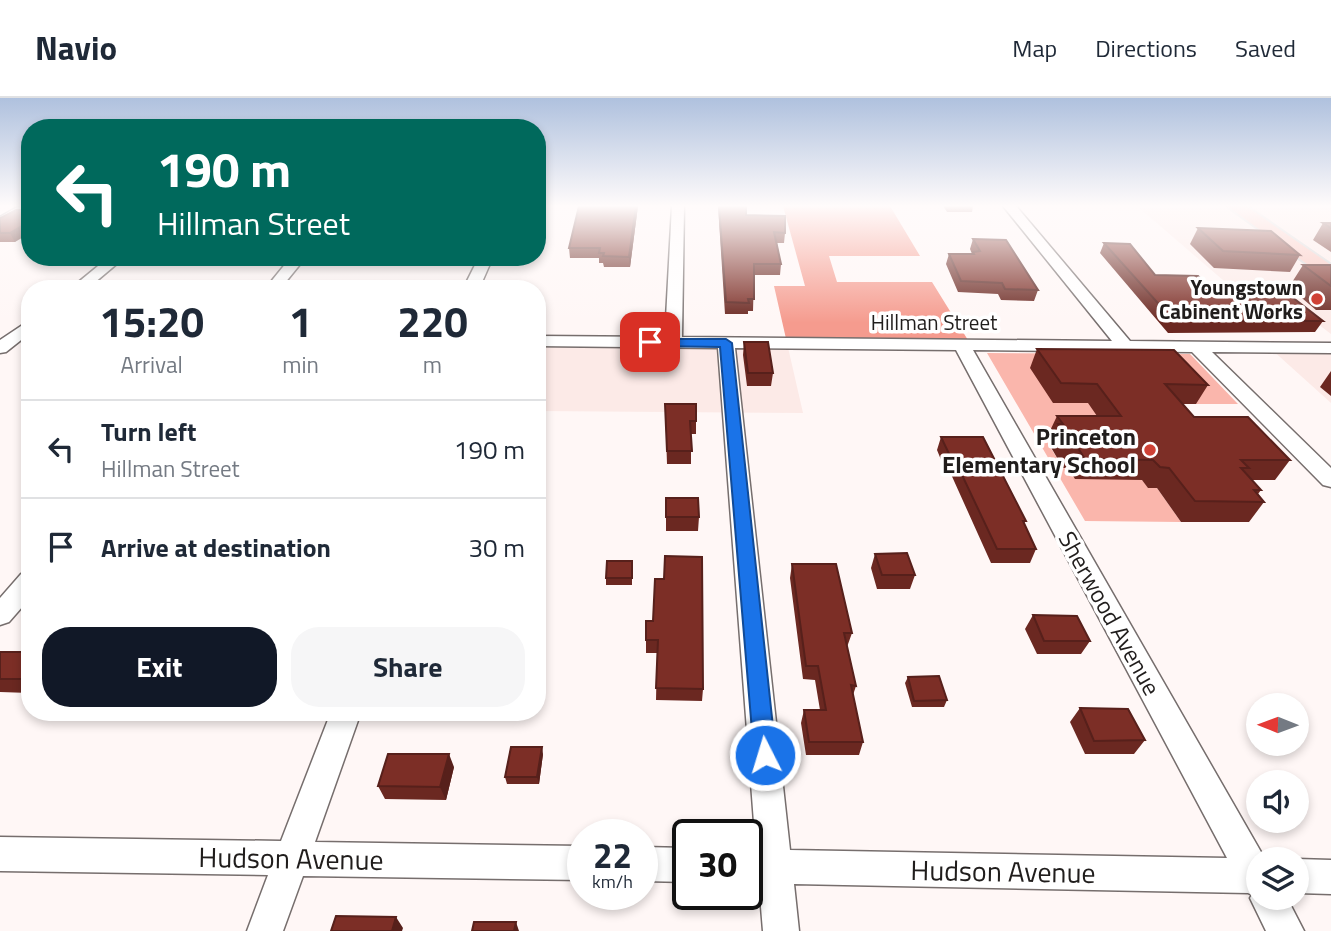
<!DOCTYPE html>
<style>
:root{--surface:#fff;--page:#f6f6f7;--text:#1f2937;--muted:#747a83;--line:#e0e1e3;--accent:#111827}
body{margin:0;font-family:"Titillium Web",sans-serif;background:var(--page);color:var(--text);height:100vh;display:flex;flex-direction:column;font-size:26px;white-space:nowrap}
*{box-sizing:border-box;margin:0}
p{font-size:23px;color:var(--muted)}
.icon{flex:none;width:38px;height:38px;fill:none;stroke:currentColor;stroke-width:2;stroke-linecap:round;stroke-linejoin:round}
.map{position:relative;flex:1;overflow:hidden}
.sheet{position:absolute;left:21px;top:182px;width:525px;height:441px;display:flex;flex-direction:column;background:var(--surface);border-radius:28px;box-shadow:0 4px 10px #0003}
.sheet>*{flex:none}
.hud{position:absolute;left:21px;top:21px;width:525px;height:147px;border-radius:28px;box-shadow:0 4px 10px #0003;background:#00695c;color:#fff;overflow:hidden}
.needle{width:46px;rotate:271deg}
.buttons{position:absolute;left:1246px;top:595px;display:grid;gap:14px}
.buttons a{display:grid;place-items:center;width:63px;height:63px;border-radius:50%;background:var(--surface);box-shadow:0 4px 10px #0003;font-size:35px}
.speed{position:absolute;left:567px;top:721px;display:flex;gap:14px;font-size:35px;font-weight:700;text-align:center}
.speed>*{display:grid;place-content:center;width:91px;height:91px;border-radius:50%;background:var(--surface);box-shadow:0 4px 10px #0003;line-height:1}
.speed small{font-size:18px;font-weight:400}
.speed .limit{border:4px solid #111;border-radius:10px;background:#fff;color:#111}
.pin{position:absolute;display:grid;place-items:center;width:60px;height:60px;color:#fff;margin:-30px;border-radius:14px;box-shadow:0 4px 10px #0006}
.me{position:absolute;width:77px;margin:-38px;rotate:355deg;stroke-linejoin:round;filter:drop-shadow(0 0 5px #0008)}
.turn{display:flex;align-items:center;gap:24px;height:147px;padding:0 21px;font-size:32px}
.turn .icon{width:91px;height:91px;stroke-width:2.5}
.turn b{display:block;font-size:49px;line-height:60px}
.eta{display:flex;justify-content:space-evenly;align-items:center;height:119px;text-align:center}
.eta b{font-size:42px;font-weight:700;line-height:49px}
.primary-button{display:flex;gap:14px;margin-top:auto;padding:14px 21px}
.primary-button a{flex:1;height:80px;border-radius:28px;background:var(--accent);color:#fff;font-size:28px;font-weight:700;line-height:80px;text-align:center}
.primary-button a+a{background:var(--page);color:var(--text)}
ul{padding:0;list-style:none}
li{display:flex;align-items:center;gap:21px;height:98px;padding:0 21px;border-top:2px solid var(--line)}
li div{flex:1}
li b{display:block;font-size:26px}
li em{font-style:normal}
header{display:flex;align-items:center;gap:42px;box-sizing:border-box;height:98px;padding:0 35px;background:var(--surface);border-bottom:2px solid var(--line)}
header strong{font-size:33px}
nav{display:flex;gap:38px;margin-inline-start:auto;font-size:24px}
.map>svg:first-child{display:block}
.built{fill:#fceae7}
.green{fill:#fab6ac}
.forest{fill:#f59b8e}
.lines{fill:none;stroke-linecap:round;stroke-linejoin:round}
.minor-casing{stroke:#766e6d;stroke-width:3}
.major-casing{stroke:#d7d6d6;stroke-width:4}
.minor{fill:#fff;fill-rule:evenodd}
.major{fill:#f9c2ba;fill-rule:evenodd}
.wall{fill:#6b2821}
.shaded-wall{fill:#57201b}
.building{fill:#7c2e26;stroke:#57201b;stroke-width:2}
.route{fill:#1a73e8;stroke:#114b97;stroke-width:2}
.poi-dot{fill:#cf4135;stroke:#fff;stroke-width:2.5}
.labels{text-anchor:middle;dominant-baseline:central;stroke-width:7;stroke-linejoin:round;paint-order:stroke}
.far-poi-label{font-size:21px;font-weight:bold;fill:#201d1c;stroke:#fff;text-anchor:end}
.far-street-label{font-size:21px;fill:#201d1c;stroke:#fff}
.poi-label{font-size:24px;font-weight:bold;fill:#201d1c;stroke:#fff;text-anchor:end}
.street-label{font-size:24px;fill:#201d1c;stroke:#fff}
.near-street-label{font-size:28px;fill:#201d1c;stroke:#fff}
</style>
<header>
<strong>Navio</strong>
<nav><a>Map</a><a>Directions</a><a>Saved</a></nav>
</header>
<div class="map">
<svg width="1331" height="833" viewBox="0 0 1331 833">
<rect width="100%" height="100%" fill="#fff7f6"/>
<path class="built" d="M1137,108H1331V236L1269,189H1231Z
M537,243L787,245L803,315L537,313Z
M1269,249L1331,250V305Z"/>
<path class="green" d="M987,255L1190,256L1238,306H1196L1164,271L1101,305L1108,314L1049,347L1063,370L1142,382L1157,390L1181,424L1085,423Z"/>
<path class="forest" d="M783,108H890L920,158H829L837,184H932L971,247L787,245L774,188H805Z"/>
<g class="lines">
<g class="minor-casing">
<path id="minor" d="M19,108H30V112L0,129V119Z
M672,108H684L682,239L1112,243L1003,108H1016L1130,243L1331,245V255L1212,254L1331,370V389L1323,387L1192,254L973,252L1265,761H1258V800H1287L1304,833H1266L1250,800L1252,797L1248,795L794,786L799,833H763L759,785H747V751H756L718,250L537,248V238L665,239ZM735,250L956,252L1227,760L790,752Z
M109,159H125L87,191H70Z
M291,159H306L280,191H265Z
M479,159H493L479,191H463Z
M30,222V235L6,254L0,255V242Z
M30,474V500L9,524L0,527V500L21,476Z
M331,614H361L315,744L583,748V782L303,778L283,833H247L268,777L0,773V739L281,743Z
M642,749L688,750V784L642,783Z
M1296,761H1297L1331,762V796L1297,795Z"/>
</g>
<g class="major-casing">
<path id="major" d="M1227,108H1246L1331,167V180L1325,179Z"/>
</g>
<use href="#minor" class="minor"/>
<use href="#major" class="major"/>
</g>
<path class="wall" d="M579,108H638L630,169H604L603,165H599V160H570L569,150Z
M718,108H746V117L785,135L784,145H777L781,166L780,177H754L753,213H748V216H725Z
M943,108H973L972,114H947Z
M30,112L15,144H0V120Z
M1323,125H1331V154L1313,142Z
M1198,130L1300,157L1290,174L1214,170L1190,146Z
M973,141L1038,192L1034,203L1001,202L998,196L958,194L946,166L949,156H972L970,151Z
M1104,145L1155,177L1219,199L1323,223L1315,234L1168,235L1100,155Z
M201,159H243L236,167H204Z
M1303,167H1331V212H1316L1289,189Z
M744,244L773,275L771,288H747L743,257Z
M1037,251L1208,287L1196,306H1183L1194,319L1290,362L1275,382H1251L1261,392L1258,396L1264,404L1249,424H1181L1157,390H1148L1142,382L1075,381L1068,370H1063L1049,346L1051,342L1048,337L1057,318H1097L1088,305H1053L1030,270Z
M1331,273V298L1320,289Z
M665,306H696V336H691V366H667Z
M941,339L1026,423L1024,425L1036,451L1030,465H991L950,374H946L937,352Z
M666,400L699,419L698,433H666Z
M875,456L915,477L910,491H877L871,470Z
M632,463V487H606V480Z
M792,466L852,535L847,549L856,588L853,597L863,644L859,657H806L801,625L804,612H820L815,582L803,581L790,480Z
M1033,517L1090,543L1081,556H1037L1025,531Z
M646,523L703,591L702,603L656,602L657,555H646Z
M0,554H30V595L0,594Z
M908,579L947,602L944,609H912L905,585Z
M1080,610L1145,642L1134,656H1085L1070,624Z
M543,656L539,686H507L505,679Z
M454,669L446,702L385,701L378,688Z"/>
<path class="shaded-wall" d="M636,108H638L630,169L629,159Z
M30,123V135L15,144L10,135Z
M233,159H243L236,167Z
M542,649L543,656L539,686L537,679Z
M449,656L454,669L446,702L440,689Z
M396,819L403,830L402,833H392Z
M516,824L519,833H514Z"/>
<path class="building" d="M579,108H636L629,159L603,158L604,155H599L600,150H569Z
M719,108H746V117L785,118V135L774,134L781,166H754V201H748L749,205L726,204Z
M16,112H30V123L10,135H0V120Z
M1323,125H1331V130Z
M1198,130L1271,133L1300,157L1223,153Z
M973,141L1006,142L1038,192L1005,191L1002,185L961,183L949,156H974L973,154L980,153Z
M1104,145L1130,146L1155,177L1198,178L1219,199H1292L1323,223H1174Z
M1303,167H1331V188Z
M744,244H768L773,275H748Z
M1037,251L1174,252L1208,287L1165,286L1194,319H1248L1290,362H1241L1249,370H1241L1261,392H1254L1264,404L1195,403L1169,370L1160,369L1153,362L1085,361L1078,350H1073L1058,326H1063L1057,318H1121L1097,286L1061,285Z
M665,306H696V323H690L692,353H667Z
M941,339H983L1026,423H1023L1036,451H997L954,360H951Z
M666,400H698L699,419H666Z
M907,455L915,477H882L875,456Z
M665,458L702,459L703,591L656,590L658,542H646V523H653L655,481H664Z
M607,463H632V480H606Z
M792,466H836L852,535H844L856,588L851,587L863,644H809L804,612H826L818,568H806Z
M1033,517L1077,518L1090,543H1044Z
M0,554H30V577L27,581H0Z
M939,578L947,602L914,603L908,579Z
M1080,610L1128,611L1145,642L1094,643Z
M511,649H542L537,679H505Z
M388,656H449L440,689L378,688Z
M336,818L396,819L392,833H331Z
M474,824H516L514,833H472Z"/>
<linearGradient id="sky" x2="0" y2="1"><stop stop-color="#afc1de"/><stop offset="0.48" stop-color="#fffbfb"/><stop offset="1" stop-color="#fffbfb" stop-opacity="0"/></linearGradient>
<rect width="1331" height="225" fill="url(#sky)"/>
<path class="route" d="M726,241L732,245L776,657L773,664L765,667L757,664L754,657L720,249L650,248L644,244L650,241Z"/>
<g class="poi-dot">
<circle cx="1317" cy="201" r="7"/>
<circle cx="1150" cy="352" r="7"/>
</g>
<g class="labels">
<g class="far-poi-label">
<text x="1303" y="189">Youngstown<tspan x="1303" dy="24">Cabinent Works</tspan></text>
</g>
<g class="far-street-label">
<text x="934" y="224">Hillman Street</text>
</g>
<g class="poi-label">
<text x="1136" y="338">Princeton<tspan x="1136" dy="28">Elementary School</tspan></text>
</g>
<g class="street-label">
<text transform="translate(1110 515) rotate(61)">Sherwood Avenue</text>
</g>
<g class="near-street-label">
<text transform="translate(291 760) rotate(1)">Hudson Avenue</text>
<text transform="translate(1003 773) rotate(1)">Hudson Avenue</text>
</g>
</g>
</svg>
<div class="buttons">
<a><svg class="needle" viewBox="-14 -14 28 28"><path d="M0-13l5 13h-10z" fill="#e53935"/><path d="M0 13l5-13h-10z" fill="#747a83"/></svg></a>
<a><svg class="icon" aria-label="sound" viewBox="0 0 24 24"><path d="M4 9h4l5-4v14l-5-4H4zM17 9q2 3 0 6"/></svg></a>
<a><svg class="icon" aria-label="layers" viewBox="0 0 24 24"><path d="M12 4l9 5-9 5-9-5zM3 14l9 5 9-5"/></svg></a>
</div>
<div class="speed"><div>22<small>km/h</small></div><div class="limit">30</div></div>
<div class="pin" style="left:650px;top:244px;background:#d93025"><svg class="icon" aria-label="arrive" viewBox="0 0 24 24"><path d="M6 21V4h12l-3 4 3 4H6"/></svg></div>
<svg class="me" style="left:765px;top:657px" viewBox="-20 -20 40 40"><circle r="17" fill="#1a73e8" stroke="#fff" stroke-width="3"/><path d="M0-11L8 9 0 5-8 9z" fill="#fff"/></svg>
<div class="hud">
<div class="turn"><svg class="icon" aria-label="left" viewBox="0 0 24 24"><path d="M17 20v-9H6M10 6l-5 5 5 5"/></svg><div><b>190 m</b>Hillman Street</div></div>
</div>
<section class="sheet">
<div class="eta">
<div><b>15:20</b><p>Arrival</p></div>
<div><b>1</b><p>min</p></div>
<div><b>220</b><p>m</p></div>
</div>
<ul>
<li><svg class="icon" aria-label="left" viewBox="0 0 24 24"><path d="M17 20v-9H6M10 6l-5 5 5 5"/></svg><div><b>Turn left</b><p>Hillman Street</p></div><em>190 m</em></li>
<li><svg class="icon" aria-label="arrive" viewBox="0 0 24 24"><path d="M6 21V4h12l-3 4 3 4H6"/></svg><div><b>Arrive at destination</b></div><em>30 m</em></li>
</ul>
<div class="primary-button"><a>Exit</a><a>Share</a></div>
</section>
</div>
